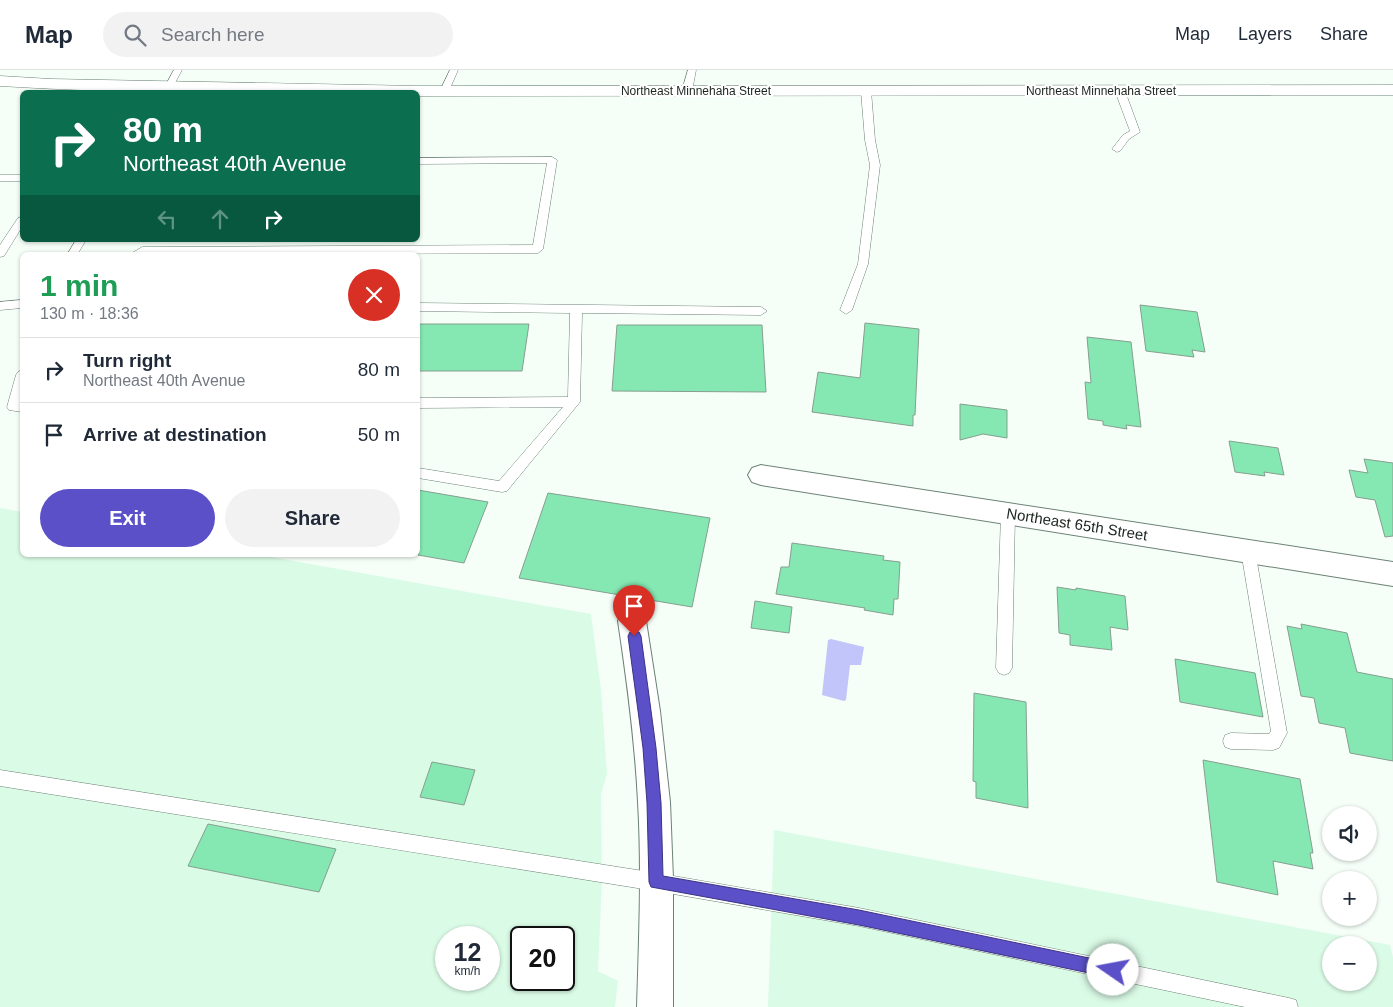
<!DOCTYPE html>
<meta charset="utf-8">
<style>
:root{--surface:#fff;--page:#f2f2f3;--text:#1f2937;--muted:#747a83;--line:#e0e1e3;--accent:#5b50c8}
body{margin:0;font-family:Arial,sans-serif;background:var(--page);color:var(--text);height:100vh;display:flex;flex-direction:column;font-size:19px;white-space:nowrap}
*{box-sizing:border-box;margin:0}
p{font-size:16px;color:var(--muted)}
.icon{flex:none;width:28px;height:28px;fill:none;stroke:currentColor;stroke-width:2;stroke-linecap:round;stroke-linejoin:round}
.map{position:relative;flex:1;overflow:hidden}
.drawer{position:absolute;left:20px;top:182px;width:400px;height:305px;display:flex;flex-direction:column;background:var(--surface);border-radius:8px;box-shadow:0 1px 4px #0004}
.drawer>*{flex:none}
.hud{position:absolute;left:20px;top:20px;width:400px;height:152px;border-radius:8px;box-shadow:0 1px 4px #0004;background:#0b6e4f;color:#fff;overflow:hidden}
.fabs{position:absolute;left:1322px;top:736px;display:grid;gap:10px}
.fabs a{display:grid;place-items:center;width:55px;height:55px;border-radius:50%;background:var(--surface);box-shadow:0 1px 4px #0004;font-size:25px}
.speed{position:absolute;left:435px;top:856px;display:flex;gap:10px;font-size:25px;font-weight:700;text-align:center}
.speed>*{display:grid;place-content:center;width:65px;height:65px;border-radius:50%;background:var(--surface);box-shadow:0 1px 4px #0004;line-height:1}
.speed small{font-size:12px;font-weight:400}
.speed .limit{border:2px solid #111;border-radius:8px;background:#fff;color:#111}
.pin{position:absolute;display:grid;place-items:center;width:42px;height:42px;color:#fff;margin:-51px -21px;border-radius:50% 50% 50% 0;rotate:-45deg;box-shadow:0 0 5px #0007}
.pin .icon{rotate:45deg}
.me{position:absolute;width:55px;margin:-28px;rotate:282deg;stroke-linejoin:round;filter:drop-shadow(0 0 4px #0008)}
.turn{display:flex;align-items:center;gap:18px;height:105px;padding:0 20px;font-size:22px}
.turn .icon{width:65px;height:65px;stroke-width:2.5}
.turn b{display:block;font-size:35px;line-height:42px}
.lanes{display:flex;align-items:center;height:48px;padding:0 20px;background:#0003;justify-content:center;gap:25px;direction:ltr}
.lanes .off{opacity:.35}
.round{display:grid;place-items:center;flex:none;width:52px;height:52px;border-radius:26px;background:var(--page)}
.overview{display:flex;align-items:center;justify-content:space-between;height:85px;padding:0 20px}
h1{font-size:30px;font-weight:800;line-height:38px;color:#1e9e55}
.primary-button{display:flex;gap:10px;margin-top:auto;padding:10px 20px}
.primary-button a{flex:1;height:58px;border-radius:30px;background:var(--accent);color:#fff;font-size:20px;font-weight:800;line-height:58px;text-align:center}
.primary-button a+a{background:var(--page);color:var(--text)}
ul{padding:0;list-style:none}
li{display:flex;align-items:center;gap:15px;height:65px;padding:0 20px;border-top:1px solid var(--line)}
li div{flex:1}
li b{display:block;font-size:19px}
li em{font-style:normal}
header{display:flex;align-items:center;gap:30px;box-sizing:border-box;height:70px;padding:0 25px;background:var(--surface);border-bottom:1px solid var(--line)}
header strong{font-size:24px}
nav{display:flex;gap:28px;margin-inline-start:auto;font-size:18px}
.search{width:350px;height:45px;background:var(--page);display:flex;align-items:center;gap:12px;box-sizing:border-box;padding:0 18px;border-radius:28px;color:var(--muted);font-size:19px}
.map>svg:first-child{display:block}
.built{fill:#dafbe6;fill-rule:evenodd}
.water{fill:#c2c5f9}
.building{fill:#85e8b2;stroke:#869e8f}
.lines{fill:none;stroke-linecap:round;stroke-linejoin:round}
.lane-casing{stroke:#6c8275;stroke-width:1}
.street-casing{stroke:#6c8275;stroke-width:2}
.secondary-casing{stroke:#6c8275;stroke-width:1}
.lane{fill:#fff;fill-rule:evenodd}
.street{fill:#fff;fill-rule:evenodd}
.secondary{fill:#fff;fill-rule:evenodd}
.route{fill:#5b50c8;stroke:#3b3482}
.labels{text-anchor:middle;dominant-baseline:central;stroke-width:4.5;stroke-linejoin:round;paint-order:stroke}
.far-street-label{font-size:12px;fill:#1b251f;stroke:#fff}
.street-label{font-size:15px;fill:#1b251f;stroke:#fff}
</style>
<header>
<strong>Map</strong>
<div class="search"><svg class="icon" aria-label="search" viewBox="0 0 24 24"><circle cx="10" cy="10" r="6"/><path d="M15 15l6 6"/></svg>Search here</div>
<nav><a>Map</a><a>Layers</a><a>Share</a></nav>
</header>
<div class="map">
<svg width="1393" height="937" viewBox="0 0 1393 937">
<rect width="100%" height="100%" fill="#f5fff8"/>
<path class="built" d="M0,438L22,442V485H260L591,544L601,619L607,704L601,724L602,809L598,901L618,911L615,937H0ZM446,868H489V910H446ZM521,868H564V910H521Z
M774,760L1390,875L1393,887V937H768ZM1331,875H1369V912H1331Z"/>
<path class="water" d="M831,569L864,577L861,595H850L846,630L844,631L822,625L828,570Z"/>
<path class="building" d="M1140,235L1197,242L1205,282L1192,280L1194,287L1146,281Z
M865,253L919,259L915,345H913V356L812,342L818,302L860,308Z
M418,254H529L522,301H418Z
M617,255H762L766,322L612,321Z
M1087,267L1131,272L1141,357L1126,355L1127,359L1103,355V351L1088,349L1085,312L1091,313Z
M960,334L1007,340V368L983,364L960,370Z
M1229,371L1278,378L1284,405L1264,402L1265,406L1235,402Z
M1364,389L1393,393V466L1385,467L1375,430L1356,427L1349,400L1368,403Z
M418,420L488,432L464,493L418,485Z
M548,423L710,448L692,537L519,508Z
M792,473L884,486L883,490L900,492L898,529H894L893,545L864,540L865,538L776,524L781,497H789Z
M1057,517L1076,520V518L1125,526L1128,560L1110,557L1112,580L1070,575V565L1059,563Z
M755,531L792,537L789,563L751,558Z
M1301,554L1347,563L1357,602L1393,609V691L1350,683L1345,658L1319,653L1314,628L1301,626L1287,556L1302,559Z
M1175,589L1255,603L1263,647L1180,632Z
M974,623L1026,632L1028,738L976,728V712L973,711Z
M1203,690L1300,709L1313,783H1310L1313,799L1273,791L1278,825L1217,812Z
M432,692L475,700L464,735L420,727Z
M208,754L336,779L319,822L188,796Z"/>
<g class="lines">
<g class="lane-casing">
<path id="lane" d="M174,0H182L170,22H162Z
M450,0H458L448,23H442L440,21Z
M688,0H696L692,21L687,24L682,21Z
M866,18L871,21L875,70L880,95L868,194L852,240L846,244L840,240L858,194L870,95L865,70L861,21Z
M1120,18L1125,21L1140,62L1129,69L1120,81L1117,82L1112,79L1123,65L1130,61L1115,21Z
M552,87L557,90L543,179L538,183L129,185L142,177L533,175L547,93L418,94V88Z
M0,105H22V111H0Z
M22,147V157L4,186L0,187V175L18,148Z
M76,170H86L77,185H67Z
M22,230V238L0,240V232Z
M418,233L761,237L767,241L761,245L582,243L580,332L507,421L502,422L418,408V398L499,411L563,337L418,338V328L568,327L570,243L418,241Z
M22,300V325L21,332H22V342L9,340L7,337L16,305L18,302Z
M1008,438L1013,440L1015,444L1012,598L1009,603L1004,605L999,603L996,598L1001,444L1003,440Z
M1248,475L1253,477L1255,481L1287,663L1279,678L1273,680L1231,679L1225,677L1223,671L1225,665L1231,663L1269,664L1271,661L1241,481L1243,477Z
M0,700L656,803L859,838L1289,928L1296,930L1298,937H1245L859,856L656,821L0,716Z"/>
</g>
<g class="street-casing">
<path id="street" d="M761,395L1393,492V516L761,415L752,412L748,405L752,398Z
M632,538L642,542L646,551L660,641L670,732L673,809V937H637C639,869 642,800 638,732C635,671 627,611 618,551L622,542Z"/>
</g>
<g class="secondary-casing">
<path id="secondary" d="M0,6L51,9L418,16L1393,15V25L418,26V22C278,22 139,25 0,16Z"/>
</g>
<use href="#lane" class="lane"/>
<use href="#street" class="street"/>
<use href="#secondary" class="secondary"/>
</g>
<path class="route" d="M634,561L639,562L641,566L656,678L661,733L663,806L859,840L1113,893L1119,895L1121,900L1119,906L1113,908L859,855L651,817L649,812L647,733L643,678L628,566L630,562Z"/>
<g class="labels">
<g class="far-street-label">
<text x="696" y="21">Northeast Minnehaha Street</text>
<text x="1101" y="21">Northeast Minnehaha Street</text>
</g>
<g class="street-label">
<text transform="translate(1077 454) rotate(9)">Northeast 65th Street</text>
</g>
</g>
</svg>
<div class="fabs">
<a><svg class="icon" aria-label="sound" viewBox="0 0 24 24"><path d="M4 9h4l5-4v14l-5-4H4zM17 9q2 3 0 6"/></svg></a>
<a>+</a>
<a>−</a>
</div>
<div class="speed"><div>12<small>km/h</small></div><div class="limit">20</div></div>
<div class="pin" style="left:634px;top:566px;background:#d93025"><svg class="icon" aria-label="arrive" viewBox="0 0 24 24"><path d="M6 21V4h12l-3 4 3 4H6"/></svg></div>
<svg class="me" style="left:1113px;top:900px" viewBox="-20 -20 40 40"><circle r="19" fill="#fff"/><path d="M0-13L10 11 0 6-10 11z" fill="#5b50c8"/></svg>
<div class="hud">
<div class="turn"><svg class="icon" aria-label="right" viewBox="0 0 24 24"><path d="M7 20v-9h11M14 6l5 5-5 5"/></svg><div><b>80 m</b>Northeast 40th Avenue</div></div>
<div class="lanes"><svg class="icon off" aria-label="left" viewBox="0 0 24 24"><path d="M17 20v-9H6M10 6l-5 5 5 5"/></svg><svg class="icon off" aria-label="ahead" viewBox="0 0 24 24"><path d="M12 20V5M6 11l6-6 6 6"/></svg><svg class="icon" aria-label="right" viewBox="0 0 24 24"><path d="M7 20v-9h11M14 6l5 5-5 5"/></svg></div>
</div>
<section class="drawer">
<div class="overview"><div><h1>1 min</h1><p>130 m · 18:36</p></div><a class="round" style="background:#d93025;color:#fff"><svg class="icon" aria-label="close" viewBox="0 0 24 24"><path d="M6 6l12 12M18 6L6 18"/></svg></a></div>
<ul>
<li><svg class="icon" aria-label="right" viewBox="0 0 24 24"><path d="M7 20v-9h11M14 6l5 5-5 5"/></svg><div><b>Turn right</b><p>Northeast 40th Avenue</p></div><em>80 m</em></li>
<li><svg class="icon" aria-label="arrive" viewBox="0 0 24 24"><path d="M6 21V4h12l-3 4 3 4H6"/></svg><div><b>Arrive at destination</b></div><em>50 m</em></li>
</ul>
<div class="primary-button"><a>Exit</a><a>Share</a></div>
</section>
</div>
